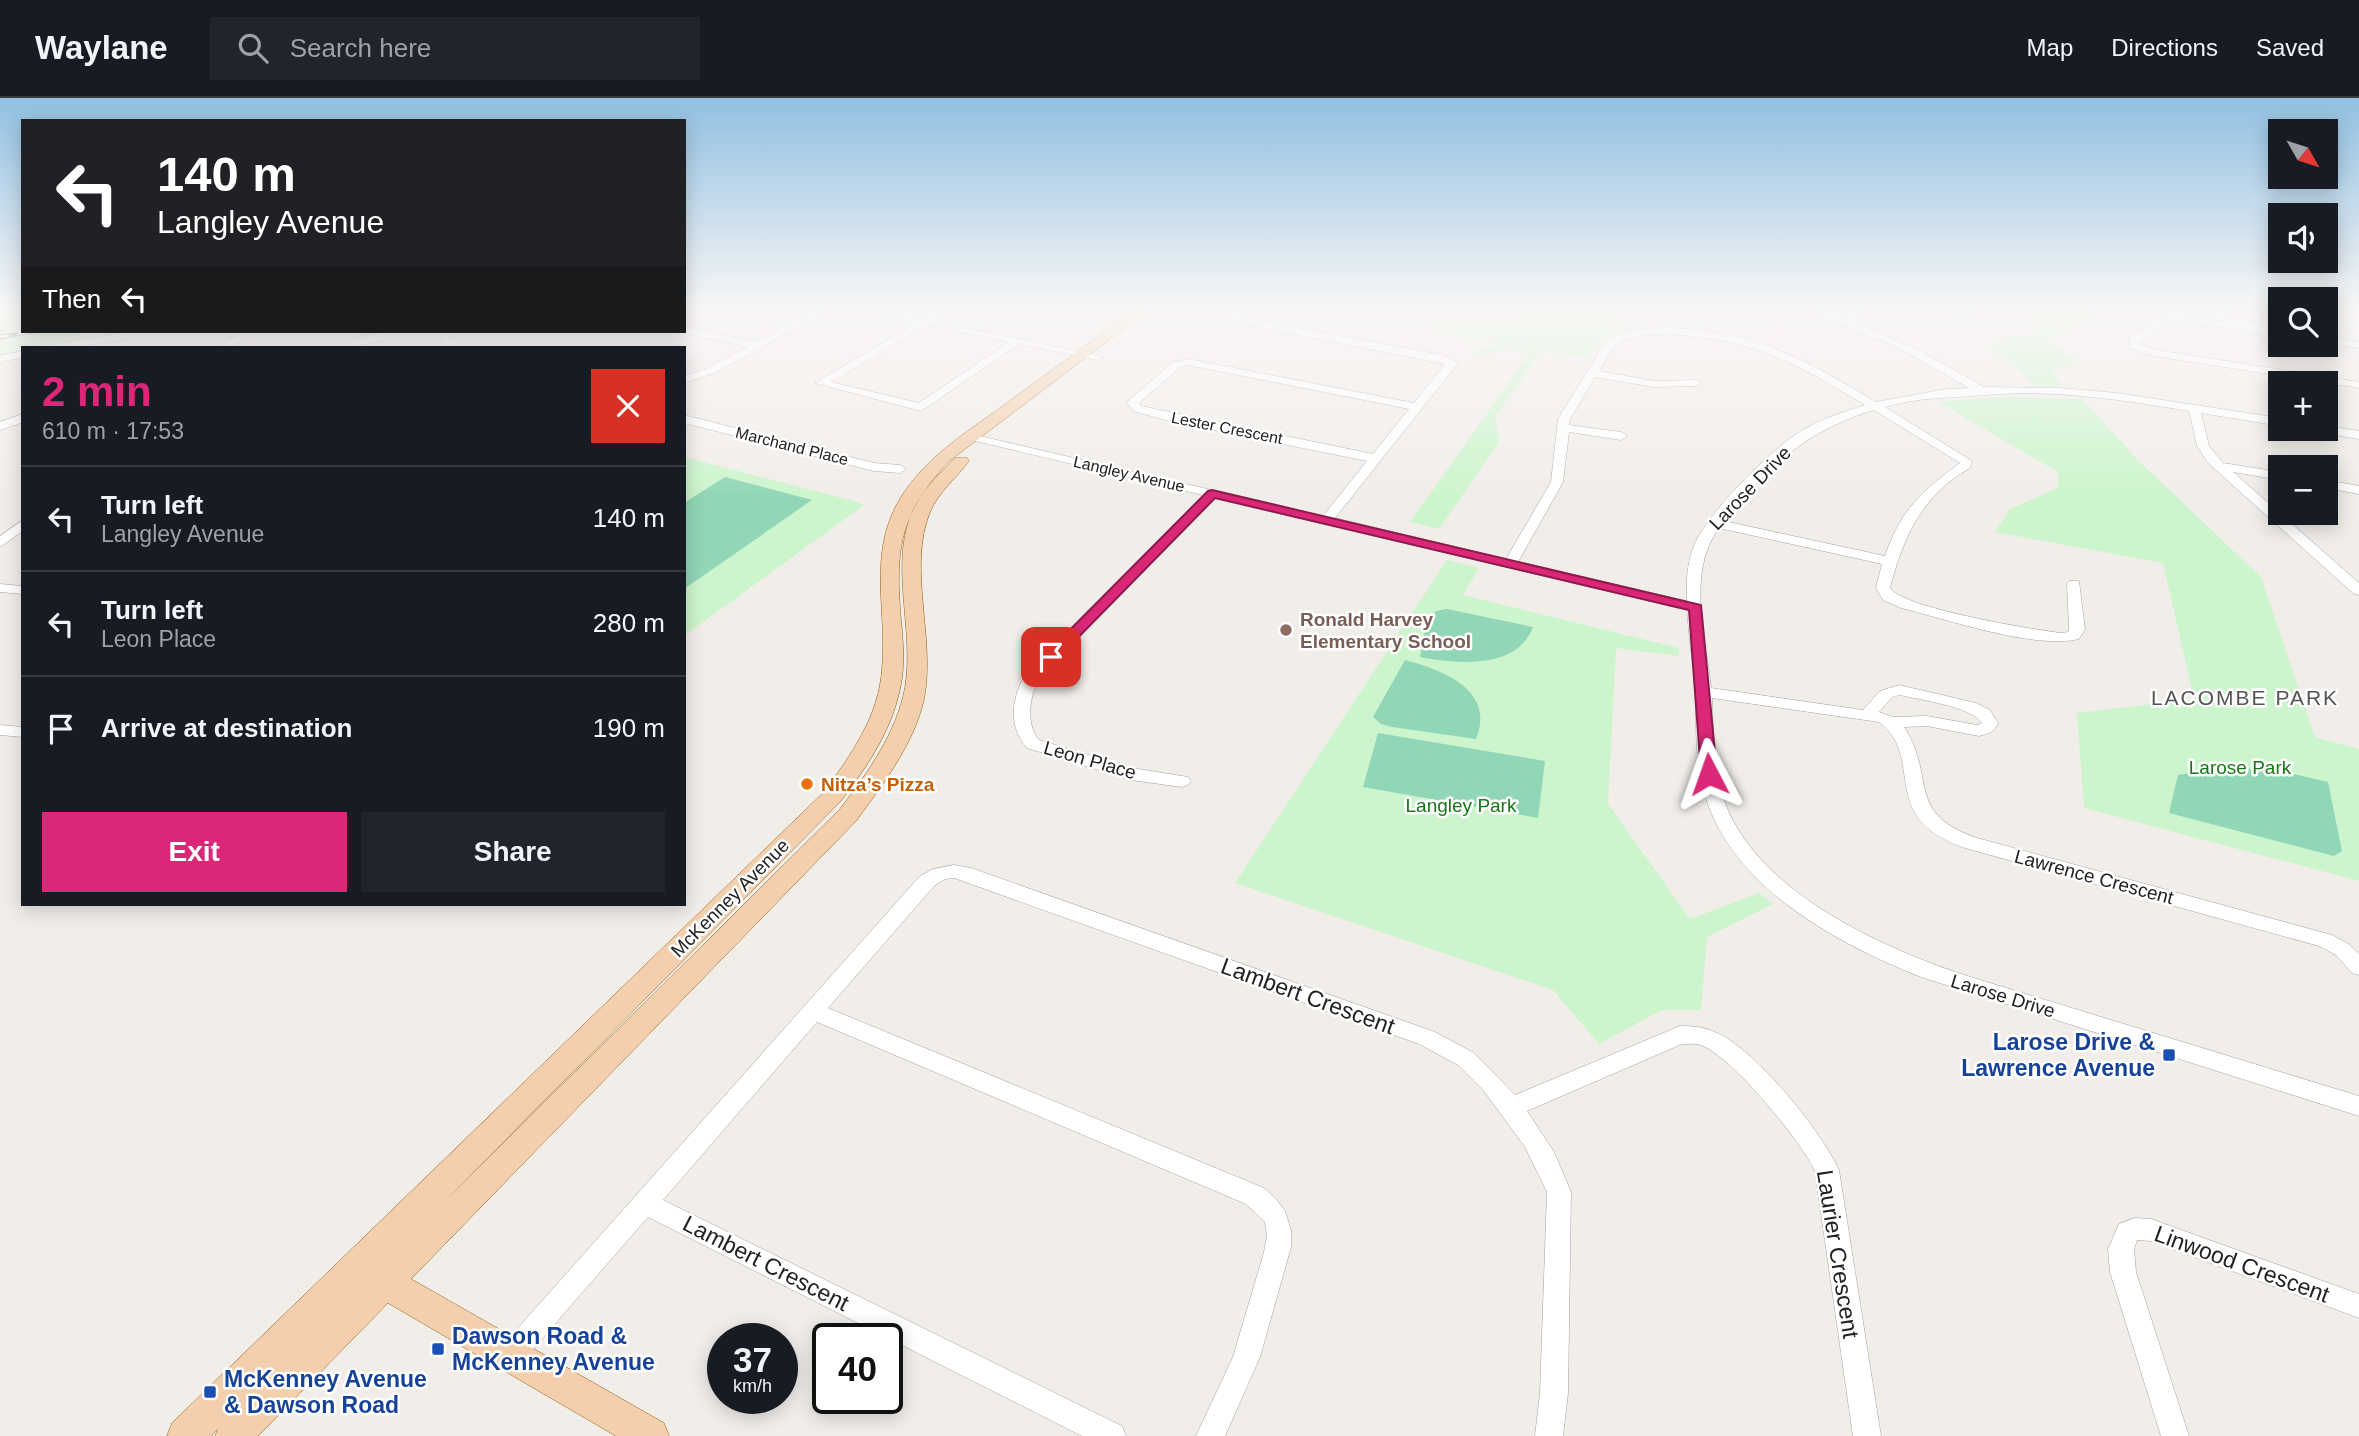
<!DOCTYPE html>
<meta charset="utf-8">
<style>
:root{--surface:#171b24;--page:#20242c;--text:#f1f3f6;--muted:#9ea1a6;--line:#363941;--accent:#db2777}
body{margin:0;font-family:Arial,sans-serif;background:var(--page);color:var(--text);height:100vh;display:flex;flex-direction:column;font-size:26px;white-space:nowrap}
*{box-sizing:border-box;margin:0}
p{font-size:23px;color:var(--muted)}
.icon{flex:none;width:38px;height:38px;fill:none;stroke:currentColor;stroke-width:2;stroke-linecap:round;stroke-linejoin:round}
.map{position:relative;flex:1;overflow:hidden}
.drawer{position:absolute;left:21px;top:248px;width:665px;height:560px;display:flex;flex-direction:column;background:var(--surface);border-radius:0px;box-shadow:0 4px 18px #0003}
.drawer>*{flex:none}
.top-card{position:absolute;left:21px;top:21px;width:665px;height:214px;border-radius:0px;box-shadow:0 4px 18px #0003;background:#202124;color:#fff;overflow:hidden}
.needle{width:46px;rotate:129deg}
.buttons{position:absolute;left:2268px;top:21px;display:grid;gap:14px}
.buttons a{display:grid;place-items:center;width:70px;height:70px;border-radius:0px;background:var(--surface);box-shadow:0 4px 18px #0003;font-size:35px}
.speed{position:absolute;left:707px;top:1225px;display:flex;gap:14px;font-size:35px;font-weight:700;text-align:center}
.speed>*{display:grid;place-content:center;width:91px;height:91px;border-radius:50%;background:var(--surface);box-shadow:0 4px 18px #0003;line-height:1}
.speed small{font-size:18px;font-weight:400}
.speed .limit{border:4px solid #111;border-radius:10px;background:#fff;color:#111}
.pin{position:absolute;display:grid;place-items:center;width:60px;height:60px;color:#fff;margin:-30px;border-radius:14px;box-shadow:0 4px 10px #0006}
.me{position:absolute;width:77px;margin:-38px;rotate:356deg;stroke-linejoin:round;filter:drop-shadow(0 0 5px #0008)}
.turn{display:flex;align-items:center;gap:24px;height:147px;padding:0 21px;font-size:32px}
.turn .icon{width:91px;height:91px;stroke-width:2.5}
.turn b{display:block;font-size:49px;line-height:60px}
.then{display:flex;align-items:center;height:66px;padding:0 21px;background:#0003;gap:14px;font-size:26px}
.round{display:grid;place-items:center;flex:none;width:74px;height:74px;border-radius:0px;background:var(--page)}
.headline{display:flex;align-items:center;justify-content:space-between;height:119px;padding:0 21px}
h1{font-size:42px;font-weight:600;line-height:52px;color:var(--accent)}
.primary-button{display:flex;gap:14px;margin-top:auto;padding:14px 21px}
.primary-button a{flex:1;height:80px;border-radius:0px;background:var(--accent);color:#fff;font-size:28px;font-weight:600;line-height:80px;text-align:center}
.primary-button a+a{background:var(--page);color:var(--text)}
ul{padding:0;list-style:none}
li{display:flex;align-items:center;gap:21px;height:105px;padding:0 21px;border-top:2px solid var(--line)}
li div{flex:1}
li b{display:block;font-size:26px}
li em{font-style:normal}
header{display:flex;align-items:center;gap:42px;box-sizing:border-box;height:98px;padding:0 35px;background:var(--surface);border-bottom:2px solid var(--line)}
header strong{font-size:33px}
nav{display:flex;gap:38px;margin-inline-start:auto;font-size:24px}
.search{width:490px;height:63px;background:var(--page);display:flex;align-items:center;gap:18px;box-sizing:border-box;padding:0 24px;border-radius:0px;color:var(--muted);font-size:26px}
.map>svg:first-child{display:block}
.park{fill:#cdf5cd}
.pitch{fill:#91d6b6}
.lines{fill:none;stroke-linecap:round;stroke-linejoin:round}
.minor-casing{stroke:#a3a3a3;stroke-width:1}
.major-casing{stroke:#8e5b11;stroke-width:1}
.minor{fill:#fff;fill-rule:evenodd}
.major{fill:#f3cfad;fill-rule:evenodd}
.rail-casing{stroke:#707070;stroke-width:4.5}
.rail{stroke:#fff;stroke-width:2.5;stroke-dasharray:9;stroke-linecap:butt}
.route{fill:#db2777;stroke:#8e194d;stroke-width:2}
.education-dot{fill:#8d6e63;stroke:#fff;stroke-width:2.5}
.food-dot{fill:#e8710a;stroke:#fff;stroke-width:2.5}
.transit-dot{fill:#1a4fb4;stroke:#fff;stroke-width:2.5}
.labels{text-anchor:middle;dominant-baseline:central;stroke-width:5;stroke-linejoin:round;paint-order:stroke}
.far-street-label{font-size:16px;fill:#222;stroke:#fff}
.street-label{font-size:19px;fill:#222;stroke:#fff}
.education-label{font-size:19px;font-weight:bold;fill:#785e54;stroke:#fff;text-anchor:start}
.park-label{font-size:19px;fill:#197719;stroke:#fff}
.food-label{font-size:19px;font-weight:bold;fill:#c56008;stroke:#fff;text-anchor:start}
.neighbourhood-label{font-size:21px;letter-spacing:2px;fill:#555;stroke:#fff}
.near-street-label{font-size:23px;fill:#222;stroke:#fff}
.near-transit-label{font-size:23px;font-weight:bold;fill:#164399;stroke:#fff;text-anchor:start}
</style>
<header>
<strong>Waylane</strong>
<div class="search"><svg class="icon" aria-label="search" viewBox="0 0 24 24"><circle cx="10" cy="10" r="6"/><path d="M15 15l6 6"/></svg>Search here</div>
<nav><a>Map</a><a>Directions</a><a>Saved</a></nav>
</header>
<div class="map">
<svg width="2359" height="1338" viewBox="0 0 2359 1338">
<rect width="100%" height="100%" fill="#f1eeea"/>
<path class="park" d="M0,211H23V232L0,235Z
M1594,211H1603L1620,230L1600,243L1589,260L1541,253L1495,319L1499,345L1439,431L1410,424L1530,255L1505,250L1479,258L1473,255L1502,246L1440,234L1435,225L1507,223Z
M2036,211H2100L2049,242L2080,266L2052,271L2062,289L2036,288L2010,264L1989,251L1993,242L2037,238Z
M44,233H86L83,241L38,250H23V253L0,258V240Z
M2001,299L2082,301L2138,362L2261,479L2315,639L2359,651V783L2084,710L2077,615L2194,601L2163,465L1995,434L2010,411L2058,390V374L1938,304Z
M684,359L854,403L864,407L684,538Z
M1447,462L1479,470L1463,497L1679,550V558L1616,550L1608,706L1690,821L1759,795L1773,806L1707,839L1701,912H1662L1599,946L1553,892L1235,785Z"/>
<path class="pitch" d="M725,379L812,402L684,491V405Z
M1447,511L1533,529C1517,572 1457,566 1420,559L1425,531L1436,513Z
M1405,562C1443,572 1496,592 1476,641L1392,629L1381,626L1373,619Z
M1378,635L1545,663L1538,720L1363,689Z
M2223,670L2276,672L2328,684L2342,753L2334,758L2169,715L2178,677Z"/>
<g class="lines">
<g class="minor-casing">
<path id="minor" d="M818,211H831L714,275L684,285V278L706,271L747,249L680,234L684,233V229L755,244Z
M858,211H880L924,220L939,211H952L935,223L1103,259L1098,262L1019,246L921,313L815,285L916,225ZM927,227L1009,244L919,305L831,284Z
M1234,211H1245L1240,217L1244,220L1443,257L1458,265L1335,420L1506,461L1551,384L1558,321L1608,240C1627,230 1651,230 1671,230C1755,233 1807,262 1876,304L1946,291L1969,290L1895,248L1802,211H1819L1842,219L1860,211H1875L1852,222L1924,255L1984,289L2060,290L2117,295L2280,320V328L2201,315L2209,348L2223,365L2280,374V382L2233,374L2359,485V497L2354,496L2208,365L2197,348L2189,313C2123,302 2052,291 1986,297C1952,300 1918,299 1885,309L1972,363L1970,370C1923,396 1903,439 1890,490C1902,510 2034,532 2062,535L2068,534L2069,531L2067,486L2069,483H2079L2085,531L2079,541C2036,552 1946,521 1901,510L1883,502L1876,490L1882,466L1719,430C1686,474 1706,540 1711,590L1863,612L1880,593L1899,587L1976,605L1990,612L1998,625C1995,634 1987,636 1979,638L1927,628L1904,629C1937,679 1904,715 1977,740L2332,837L2350,847L2359,856V877L2352,875L2336,857L2319,848L1965,750C1875,719 1927,660 1879,624L1712,600C1713,632 1713,665 1722,696C1751,791 1878,848 1964,877L2359,998V1018L1921,879C1838,846 1732,790 1705,697C1694,663 1697,627 1695,592C1693,565 1689,539 1687,512L1216,400L1039,580C1030,597 1025,626 1039,642L1132,670L1188,679L1191,683L1188,687L1182,689L1131,682L1027,650C1007,628 1012,597 1027,574L1203,397L967,341V335L1323,418L1367,363L1169,323L1133,313L1127,304L1172,265L1188,261L1414,305L1445,266L1237,225L1229,218ZM1657,236C1749,239 1789,261 1865,307C1843,314 1821,321 1801,333C1769,353 1711,412 1695,445C1687,463 1686,484 1687,503L1518,464L1563,384L1569,334L1621,342L1627,338L1621,334L1569,327L1570,321L1595,279L1654,289L1696,288L1702,285L1696,282L1654,283L1599,273C1619,239 1617,241 1657,236ZM1188,267L1409,311L1373,356L1141,308L1139,305L1180,269ZM1874,312L1960,365C1922,393 1901,411 1885,458L1724,423C1769,368 1805,333 1874,312ZM1900,597C1920,602 1970,608 1982,625L1977,627L1927,618L1893,619L1879,614L1892,599Z
M1940,211L1966,214L1981,211L1983,215L1966,220Z
M2180,211C2219,211 2243,226 2280,232V238L2172,222L2138,246L2156,252L2359,284V290L2154,258L2128,250L2130,240L2166,217ZM2190,216L2224,224L2182,218Z
M135,233H158L153,236L69,250H46L51,247Z
M242,233H254L229,250H217Z
M390,233H409C402,238 352,250 344,250L361,239Z
M436,233H446L451,242L462,249C448,253 442,245 436,233Z
M2326,239L2359,244V250L2326,245Z
M23,253V259L0,264V258Z
M23,316V324L0,332V324Z
M684,317L874,365L900,367L906,371L900,375L874,373L684,325Z
M2326,328L2359,333V341L2322,335L2316,331H2326Z
M2326,382L2359,388V396L2326,390Z
M23,422V433L0,449V438Z
M0,486L23,488V496L0,494Z
M0,627L23,629V639L0,637Z
M954,767L971,770L1435,934L1474,955L1515,997L1680,928C1693,928 1705,929 1717,935C1756,952 1821,1033 1839,1072L1881,1338H1853L1815,1073C1800,1042 1734,961 1703,948C1697,945 1689,946 1682,946L1527,1013L1554,1054L1571,1094L1568,1295L1563,1338H1535L1540,1295L1547,1094L1525,1049L1484,993L1458,967L1419,946L954,780L945,781L934,788L828,910L1264,1090L1276,1101L1285,1113L1291,1132V1149L1260,1259L1225,1338H1196L1233,1259L1264,1154L1267,1138L1265,1124L1246,1106L817,924L663,1102L1122,1328L1126,1338H1082L648,1119L520,1266L511,1270L502,1266L498,1257L502,1248L920,778L933,771Z
M2135,1120L2151,1121L2359,1196V1220L2151,1143L2137,1142L2134,1151L2136,1174L2189,1338H2161L2110,1174L2108,1151L2119,1126Z"/>
</g>
<g class="major-casing">
<path id="major" d="M1135,211H1150L948,364C899,417 895,452 901,522C903,543 905,565 901,586C893,631 867,669 840,704L445,1103L840,711C868,674 896,636 905,590C915,532 889,469 912,414C922,392 939,376 955,360H967L969,363C956,381 939,393 930,414C907,470 936,541 924,601C914,646 883,686 856,723L411,1181L664,1325L669,1338H616L388,1205L258,1338H215L218,1331L211,1338H167L172,1325L824,694C851,657 879,618 882,571C887,520 871,468 891,419C913,364 970,333 1015,299C1055,270 1095,241 1135,211Z"/>
</g>
<use href="#minor" class="minor"/>
<use href="#major" class="major"/>
<g class="rail-casing">
<path id="rail" d="M0,239L36,233"/>
</g>
<use href="#rail" class="rail"/>
</g>
<linearGradient id="sky" x2="0" y2="1"><stop stop-color="#91c0e2"/><stop offset="0.53" stop-color="#f9f7f6"/><stop offset="1" stop-color="#f9f7f6" stop-opacity="0"/></linearGradient>
<rect width="2359" height="399" fill="url(#sky)"/>
<path class="route" d="M1212,392L1701,507L1717,676L1709,681L1701,676L1689,512L1215,400L1056,562H1046V556L1208,393Z"/>
<circle class="education-dot" cx="1286" cy="532" r="7"/>
<circle class="food-dot" cx="807" cy="686" r="7"/>
<g class="transit-dot">
<rect x="2162" y="950" width="14" height="14" rx="3.5"/>
<rect x="431" y="1244" width="14" height="14" rx="3.5"/>
<rect x="203" y="1287" width="14" height="14" rx="3.5"/>
</g>
<g class="labels">
<g class="far-street-label">
<text transform="translate(1227 330) rotate(11)">Lester Crescent</text>
<text transform="translate(792 348) rotate(14)">Marchand Place</text>
<text transform="translate(1129 376) rotate(13)">Langley Avenue</text>
</g>
<g class="street-label">
<text transform="translate(1750 390) rotate(-46)">Larose Drive</text>
<text transform="translate(1090 662) rotate(16)">Leon Place</text>
<text transform="translate(2094 779) rotate(15)">Lawrence Crescent</text>
<text transform="translate(730 800) rotate(-45)">McKenney Avenue</text>
<text transform="translate(2003 898) rotate(17)">Larose Drive</text>
</g>
<g class="education-label">
<text x="1300" y="521">Ronald Harvey<tspan x="1300" dy="22">Elementary School</tspan></text>
</g>
<g class="park-label">
<text x="2240" y="669">Larose Park</text>
<text x="1461" y="707">Langley Park</text>
</g>
<g class="food-label">
<text x="821" y="686">Nitza’s Pizza</text>
</g>
<g class="neighbourhood-label">
<text x="2245" y="599">LACOMBE PARK</text>
</g>
<g class="near-street-label">
<text transform="translate(1308 898) rotate(20)">Lambert Crescent</text>
<text transform="translate(1838 1156) rotate(81)">Laurier Crescent</text>
<text transform="translate(766 1165) rotate(27)">Lambert Crescent</text>
<text transform="translate(2242 1166) rotate(20)">Linwood Crescent</text>
</g>
<g class="near-transit-label">
<text x="2155" y="944" text-anchor="end">Larose Drive &amp;<tspan x="2155" dy="26">Lawrence Avenue</tspan></text>
<text x="452" y="1238">Dawson Road &amp;<tspan x="452" dy="26">McKenney Avenue</tspan></text>
<text x="224" y="1281">McKenney Avenue<tspan x="224" dy="26">&amp; Dawson Road</tspan></text>
</g>
</g>
</svg>
<div class="buttons">
<a><svg class="needle" viewBox="-14 -14 28 28"><path d="M0-13l5 13h-10z" fill="#e53935"/><path d="M0 13l5-13h-10z" fill="#9ea1a6"/></svg></a>
<a><svg class="icon" aria-label="sound" viewBox="0 0 24 24"><path d="M4 9h4l5-4v14l-5-4H4zM17 9q2 3 0 6"/></svg></a>
<a><svg class="icon" aria-label="search" viewBox="0 0 24 24"><circle cx="10" cy="10" r="6"/><path d="M15 15l6 6"/></svg></a>
<a>+</a>
<a>−</a>
</div>
<div class="speed"><div>37<small>km/h</small></div><div class="limit">40</div></div>
<div class="pin" style="left:1051px;top:559px;background:#d93025"><svg class="icon" aria-label="arrive" viewBox="0 0 24 24"><path d="M6 21V4h12l-3 4 3 4H6"/></svg></div>
<svg class="me" style="left:1709px;top:676px" viewBox="-20 -20 40 40"><path d="M0-17L14 15 0 8-14 15z" fill="#db2777" stroke="#fff" stroke-width="4"/></svg>
<div class="top-card">
<div class="turn"><svg class="icon" aria-label="left" viewBox="0 0 24 24"><path d="M17 20v-9H6M10 6l-5 5 5 5"/></svg><div><b>140 m</b>Langley Avenue</div></div>
<div class="then">Then<svg class="icon" aria-label="left" viewBox="0 0 24 24"><path d="M17 20v-9H6M10 6l-5 5 5 5"/></svg></div>
</div>
<section class="drawer">
<div class="headline"><div><h1>2 min</h1><p>610 m · 17:53</p></div><a class="round" style="background:#d93025;color:#fff"><svg class="icon" aria-label="close" viewBox="0 0 24 24"><path d="M6 6l12 12M18 6L6 18"/></svg></a></div>
<ul>
<li><svg class="icon" aria-label="left" viewBox="0 0 24 24"><path d="M17 20v-9H6M10 6l-5 5 5 5"/></svg><div><b>Turn left</b><p>Langley Avenue</p></div><em>140 m</em></li>
<li><svg class="icon" aria-label="left" viewBox="0 0 24 24"><path d="M17 20v-9H6M10 6l-5 5 5 5"/></svg><div><b>Turn left</b><p>Leon Place</p></div><em>280 m</em></li>
<li><svg class="icon" aria-label="arrive" viewBox="0 0 24 24"><path d="M6 21V4h12l-3 4 3 4H6"/></svg><div><b>Arrive at destination</b></div><em>190 m</em></li>
</ul>
<div class="primary-button"><a>Exit</a><a>Share</a></div>
</section>
</div>
